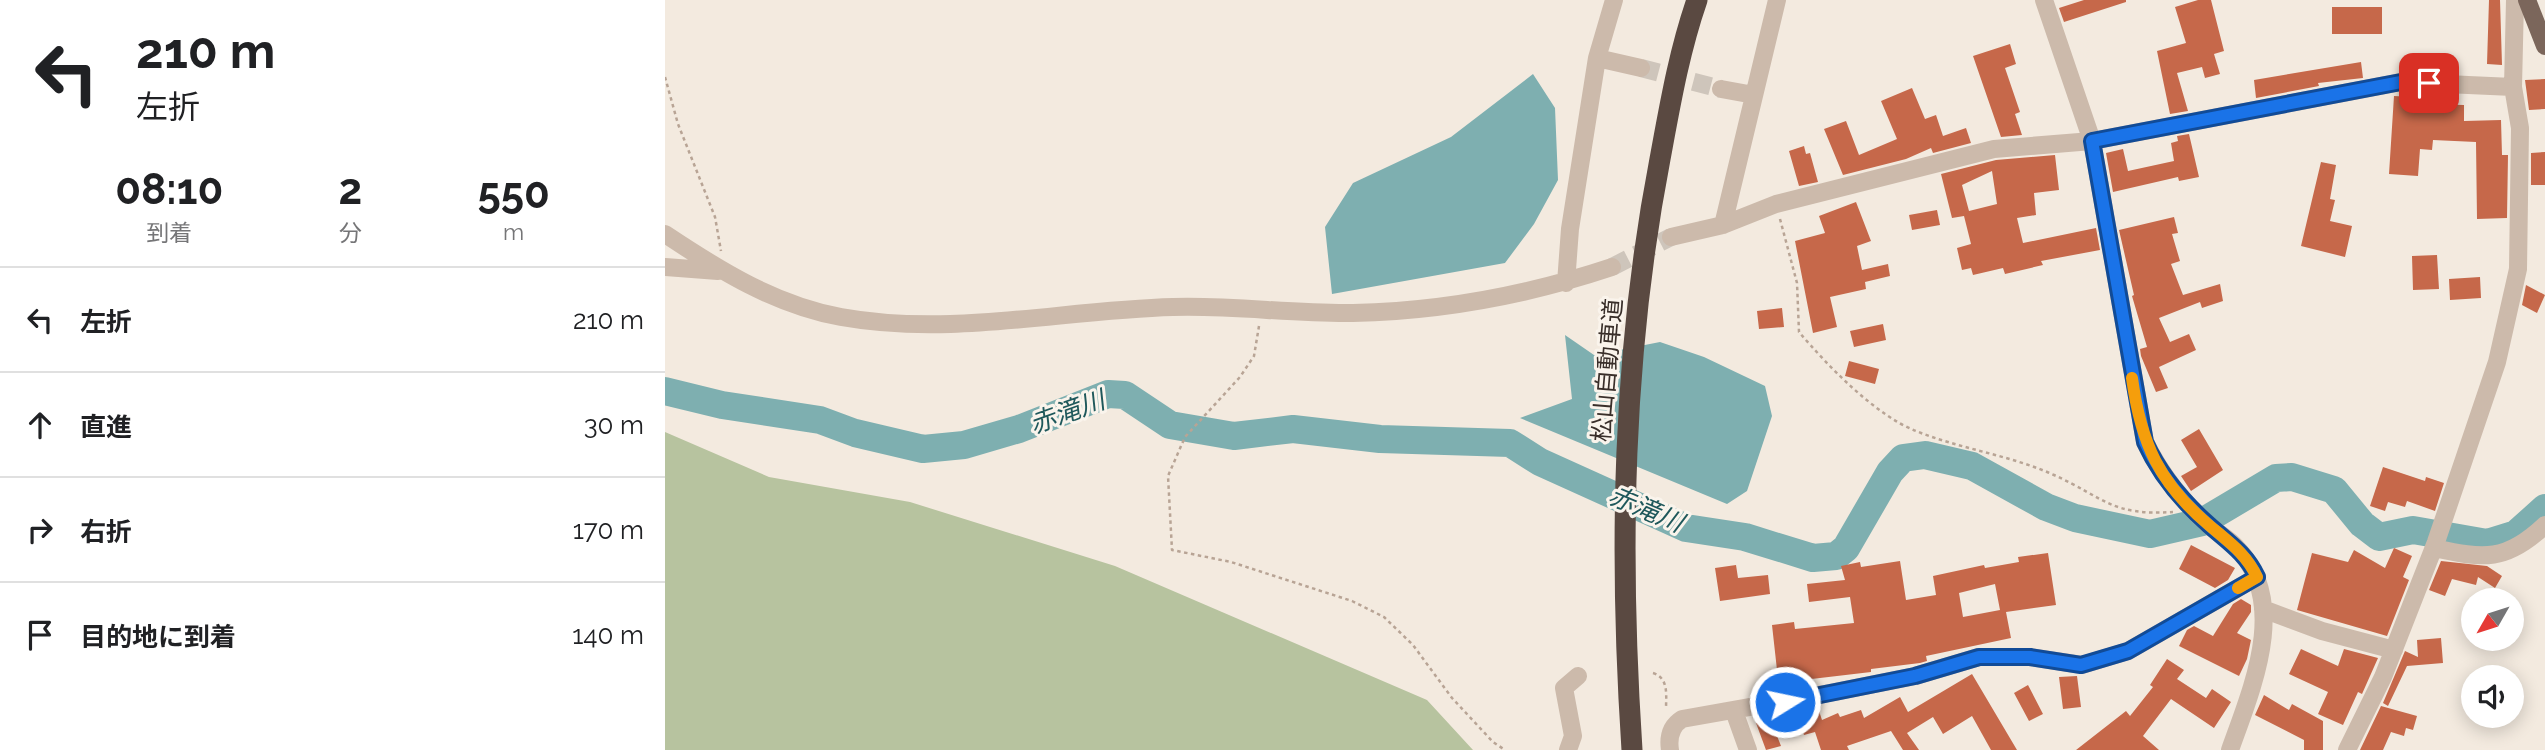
<!DOCTYPE html>
<html lang="ja">
<meta charset="utf-8">
<style>
:root{--surface:#fff;--page:#f6f6f6;--text:#202124;--muted:#757577;--line:#e0e0e0}
body{margin:0;font-family:Raleway,"Noto Sans JP",sans-serif;background:var(--page);color:var(--text);height:100vh;display:flex;flex-direction:column;font-size:26px;white-space:nowrap}
*{box-sizing:border-box;margin:0}
p{font-size:23px;color:var(--muted)}
.icon{flex:none;width:38px;height:38px;fill:none;stroke:currentColor;stroke-width:2;stroke-linecap:round;stroke-linejoin:round}
.map{position:relative;flex:1;overflow:hidden}
.details{display:flex;flex-direction:column;background:var(--surface);width:665px}
.details>*{flex:none}
.banner{background:#fff;color:var(--text);overflow:hidden}
.needle{width:46px;rotate:231deg}
.controls{position:absolute;left:1796px;top:588px;display:grid;gap:14px}
.controls a{display:grid;place-items:center;width:63px;height:63px;border-radius:50%;background:var(--surface);box-shadow:0 4px 18px #0003;font-size:35px}
.pin{position:absolute;display:grid;place-items:center;width:60px;height:60px;color:#fff;margin:-30px;border-radius:14px;box-shadow:0 4px 10px #0006}
.me{position:absolute;width:77px;margin:-38px;rotate:80deg;stroke-linejoin:round;filter:drop-shadow(0 0 5px #0008)}
.turn{display:flex;align-items:center;gap:24px;height:147px;padding:0 21px;font-size:32px}
.turn .icon{width:91px;height:91px;stroke-width:2.5}
.turn b{display:block;font-size:49px;line-height:60px}
.eta{display:flex;justify-content:space-evenly;align-items:center;height:119px;text-align:center}
.eta b{font-size:42px;font-weight:700;line-height:49px}
ul{padding:0;list-style:none}
li{display:flex;align-items:center;gap:21px;height:105px;padding:0 21px;border-top:2px solid var(--line)}
li div{flex:1}
li b{display:block;font-size:26px}
li em{font-style:normal}
main{display:flex;flex:1;min-height:0}
.map>svg:first-child{display:block}
.green{fill:#b7c39f}
.water{fill:#7eafb0}
.lines{fill:none;stroke-linecap:round;stroke-linejoin:round}
.river{stroke:#7eafb0;stroke-width:28}
.building{fill:#c6684a;fill-rule:evenodd}
.minor-tunnel{stroke:#cec5bb;stroke-width:18;stroke-dasharray:18 9;stroke-linecap:butt}
.path{stroke:#b8a495;stroke-width:2.5;stroke-dasharray:3.5 3.5;stroke-linecap:butt}
.minor{stroke:#ccbaab;stroke-width:18}
.major{stroke:#7b665b;stroke-width:18}
.highway{stroke:#5a4941;stroke-width:21}
.route-casing{stroke:#114b97;stroke-width:18}
.route{stroke:#1a73e8;stroke-width:12}
.slow{stroke:#f59e0b;stroke-width:12}
.labels{text-anchor:middle;dominant-baseline:central;stroke-width:6;stroke-linejoin:round;paint-order:stroke}
.street-label{font-size:24px;fill:#392f2a;stroke:#faf4ec}
.water-label{font-size:26px;font-style:italic;fill:#1f585b;stroke:#faf4ec}
</style>
<main>
<section class="details">
<div class="banner">
<div class="turn"><svg class="icon" aria-label="left" viewBox="0 0 24 24"><path d="M17 20v-9H6M10 6l-5 5 5 5"/></svg><div><b>210 m</b>左折</div></div>
</div>
<div class="eta">
<div><b>08:10</b><p>到着</p></div>
<div><b>2</b><p>分</p></div>
<div><b>550</b><p>m</p></div>
</div>
<ul>
<li><svg class="icon" aria-label="left" viewBox="0 0 24 24"><path d="M17 20v-9H6M10 6l-5 5 5 5"/></svg><div><b>左折</b></div><em>210 m</em></li>
<li><svg class="icon" aria-label="ahead" viewBox="0 0 24 24"><path d="M12 20V5M6 11l6-6 6 6"/></svg><div><b>直進</b></div><em>30 m</em></li>
<li><svg class="icon" aria-label="right" viewBox="0 0 24 24"><path d="M7 20v-9h11M14 6l5 5-5 5"/></svg><div><b>右折</b></div><em>170 m</em></li>
<li><svg class="icon" aria-label="arrive" viewBox="0 0 24 24"><path d="M6 21V4h12l-3 4 3 4H6"/></svg><div><b>目的地に到着</b></div><em>140 m</em></li>
</ul>
</section>
<div class="map">
<svg width="1880" height="750" viewBox="0 0 1880 750">
<rect width="100%" height="100%" fill="#f3eadf"/>
<path class="green" d="M0,432L104,477L245,502L450,566L762,700L808,750H0Z"/>
<path class="water" d="M868,74L890,108L893,180L869,224L840,263L667,294L660,227L688,183L786,137Z
M900,335L929,355L995,342L1039,357L1100,386L1107,416L1082,491L1062,504L855,418L907,399Z"/>
<g class="lines">
<path class="river" d="M0,391L57,405L155,420L190,433L258,449L299,445L354,429L443,394L460,395L505,425L569,436L628,429L715,439L845,443L875,462L1021,528L1080,537L1148,558L1171,556L1181,548L1225,472L1238,458L1260,455L1307,466L1381,507L1410,518L1485,534L1537,522L1611,478L1627,477L1669,490L1697,524L1714,537L1748,530L1822,543L1851,534L1880,508"/>
</g>
<path class="building" d="M1419,0H1461V2L1399,22L1394,8Z
M1533,0H1546L1559,51L1549,54L1555,74L1540,78L1537,67L1512,73L1523,111L1505,114L1492,51L1521,43L1510,7Z
M1824,0H1835L1837,65L1822,64Z
M1667,7H1717V34H1667Z
M1345,44L1351,64L1340,68L1355,112L1350,114L1357,135L1336,137L1308,56Z
M1696,62L1698,78L1653,83L1654,86L1591,98L1589,80Z
M1880,79V109L1864,110L1860,80Z
M1247,88L1260,119L1271,115L1278,136L1301,128L1306,143L1268,153L1266,148L1241,159L1178,175L1159,129L1181,121L1194,155L1232,139L1216,101Z
M1729,96L1765,98L1764,104L1799,105V121L1836,120L1837,155H1843L1842,218L1812,219L1811,142L1768,140L1767,150L1755,149L1753,176L1724,174Z
M1524,134L1534,177L1514,181L1513,177L1448,192L1441,153L1458,149L1463,171L1509,161L1506,143L1513,141L1512,136Z
M1139,146L1141,154L1145,153L1153,182L1134,186L1124,151Z
M1880,152V185H1866V153Z
M1390,155L1394,190L1369,193L1371,215L1352,218L1358,243L1431,228L1435,250L1376,261L1378,265L1340,274L1338,268L1308,275L1306,268L1297,270L1292,248L1306,244L1299,216L1287,218L1276,174L1331,160ZM1327,171L1332,204L1304,211L1297,185Z
M1656,162L1671,165L1665,199L1670,200L1665,221L1687,226L1680,257L1636,246Z
M1191,202L1206,241L1192,246L1197,270L1223,264L1225,276L1200,282L1201,289L1165,297L1172,327L1148,333L1130,241L1160,233L1154,216Z
M1272,210L1275,225L1247,230L1244,215Z
M1509,217L1513,233L1507,234L1515,261L1506,264L1518,295L1555,284L1558,301L1537,308L1535,302L1494,318L1505,342L1524,334L1531,350L1494,367L1503,388L1491,392L1476,356L1475,349L1482,347L1467,296L1469,295L1454,230Z
M1772,255L1774,289L1748,290L1747,256Z
M1815,277L1816,298L1785,300L1784,279Z
M1861,285L1880,295L1872,313L1857,305Z
M1117,308L1119,327L1094,329L1092,311Z
M1218,324L1221,340L1189,347L1185,331Z
M1184,361L1214,369L1210,384L1180,376Z
M1534,429L1558,470L1526,491L1516,476L1532,467L1516,440Z
M1718,467L1760,481L1761,477L1779,483L1770,511L1742,501L1740,507L1723,502L1720,511L1705,506Z
M1526,545L1570,568L1563,580L1550,588L1514,569Z
M1729,548L1747,556L1738,577L1744,580L1722,636L1632,610L1647,553L1683,562L1689,550L1720,568Z
M1383,553L1391,605L1341,612L1346,638L1261,656L1262,661L1255,663L1206,669V672L1138,680L1139,686L1114,688L1107,625L1129,622L1130,629L1189,623L1185,597L1144,602L1142,584L1180,580L1176,566L1195,562L1196,567L1235,561L1241,600L1271,595L1268,576L1319,565L1320,568L1354,562L1353,557ZM1330,584L1335,610L1298,617L1294,593Z
M1776,561L1822,566L1837,576L1830,588L1813,577L1811,585L1787,579L1780,596L1764,590Z
M1071,565L1073,578L1103,575L1105,594L1055,601L1050,568Z
M1576,599L1586,605V612L1572,633L1586,640L1582,659L1574,676L1514,646L1522,630L1529,626L1548,636L1568,604Z
M1776,638L1778,663L1742,666L1723,706L1718,703L1740,651L1753,657L1752,640Z
M1636,649L1673,666L1679,649L1713,658L1697,694L1693,692L1678,725L1653,714L1663,692L1624,674Z
M1502,659L1519,670L1512,679L1541,698L1547,689L1566,702L1549,728L1506,699L1478,736L1494,750H1411L1461,711L1465,716L1488,687L1485,685Z
M1307,674L1352,750H1326L1307,716L1278,734L1268,717L1242,733L1254,750H1238L1226,731L1182,746L1184,750H1156L1150,732L1139,735L1133,717L1154,711L1157,720L1173,713L1175,717L1196,710L1199,718L1235,697L1243,712Z
M1412,676L1416,707L1398,709L1394,677Z
M1363,685L1378,714L1364,721L1349,693Z
M1599,695L1624,710L1627,704L1658,721V750H1639V740L1590,715Z
M1716,706L1752,716L1748,730L1741,728L1739,736L1726,732L1718,750H1695Z
M1105,718L1116,746L1101,750L1091,723Z"/>
<g class="lines">
<path class="minor-tunnel" d="M976,68L1056,89
M947,267L1006,237"/>
<path class="path" d="M0,77L13,124L50,217L56,251
M1115,219L1132,283L1134,332C1163,366 1210,415 1251,431C1295,449 1345,455 1389,475C1440,498 1446,516 1508,512
M594,326L589,356L575,377L520,437L503,476L507,550L566,562L687,601L719,617L748,645L787,698L828,742L840,750
M988,673C1004,678 1001,695 1001,709"/>
<path class="minor" d="M1379,0L1427,141L1480,442C1495,473 1519,504 1546,527C1554,534 1564,539 1571,547C1625,602 1587,688 1565,750
M932,58L949,0
M1056,89L1089,95
M1058,225L1112,0
M0,234C54,270 110,305 176,317C287,337 396,310 508,307C568,305 628,314 688,313C777,311 863,295 947,267
M1006,237L1058,225L1111,204L1329,149L1427,141L1736,82L1848,87
M0,267L53,271
M901,283L905,229L932,58L976,68
M1769,548C1819,559 1841,562 1880,525
M1598,609L1657,631L1729,650
M1069,711L1083,750
M903,750L908,736L899,688L913,676
M1005,750C1003,737 1006,726 1017,719L1170,692L1250,676L1314,657H1365L1417,665L1463,651L1592,577
M1682,750L1718,677L1771,542L1832,362L1853,269L1855,128L1848,87L1850,0"/>
<path class="major" d="M1862,0L1880,46"/>
<path class="highway" d="M967,750C954,552 957,355 995,159C1005,105 1014,52 1032,0"/>
</g>
<g class="lines">
<g class="route-casing">
<path id="route" d="M1120,702L1250,676L1314,657H1365L1416,665L1463,651L1592,577C1581,553 1563,542 1544,525C1518,502 1494,473 1480,442L1427,141L1736,82L1764,83"/>
</g>
<use href="#route" class="route"/>
<path class="slow" d="M1467,378C1476,444 1494,483 1545,526C1565,543 1581,554 1592,577L1573,588"/>
</g>
<g class="labels">
<g class="street-label">
<text transform="translate(942 370) rotate(-85)">松山自動車道</text>
</g>
<g class="water-label">
<text transform="translate(402 412) rotate(-20)">赤滝川</text>
<text transform="translate(981 509) rotate(23)">赤滝川</text>
</g>
</g>
</svg>
<div class="controls">
<a><svg class="needle" viewBox="-14 -14 28 28"><path d="M0-13l5 13h-10z" fill="#e53935"/><path d="M0 13l5-13h-10z" fill="#757577"/></svg></a>
<a><svg class="icon" aria-label="sound" viewBox="0 0 24 24"><path d="M4 9h4l5-4v14l-5-4H4zM17 9q2 3 0 6"/></svg></a>
</div>
<div class="pin" style="left:1764px;top:83px;background:#d93025"><svg class="icon" aria-label="arrive" viewBox="0 0 24 24"><path d="M6 21V4h12l-3 4 3 4H6"/></svg></div>
<svg class="me" style="left:1120px;top:702px" viewBox="-20 -20 40 40"><circle r="17" fill="#1a73e8" stroke="#fff" stroke-width="3"/><path d="M0-11L8 9 0 5-8 9z" fill="#fff"/></svg>
</div>
</main>
